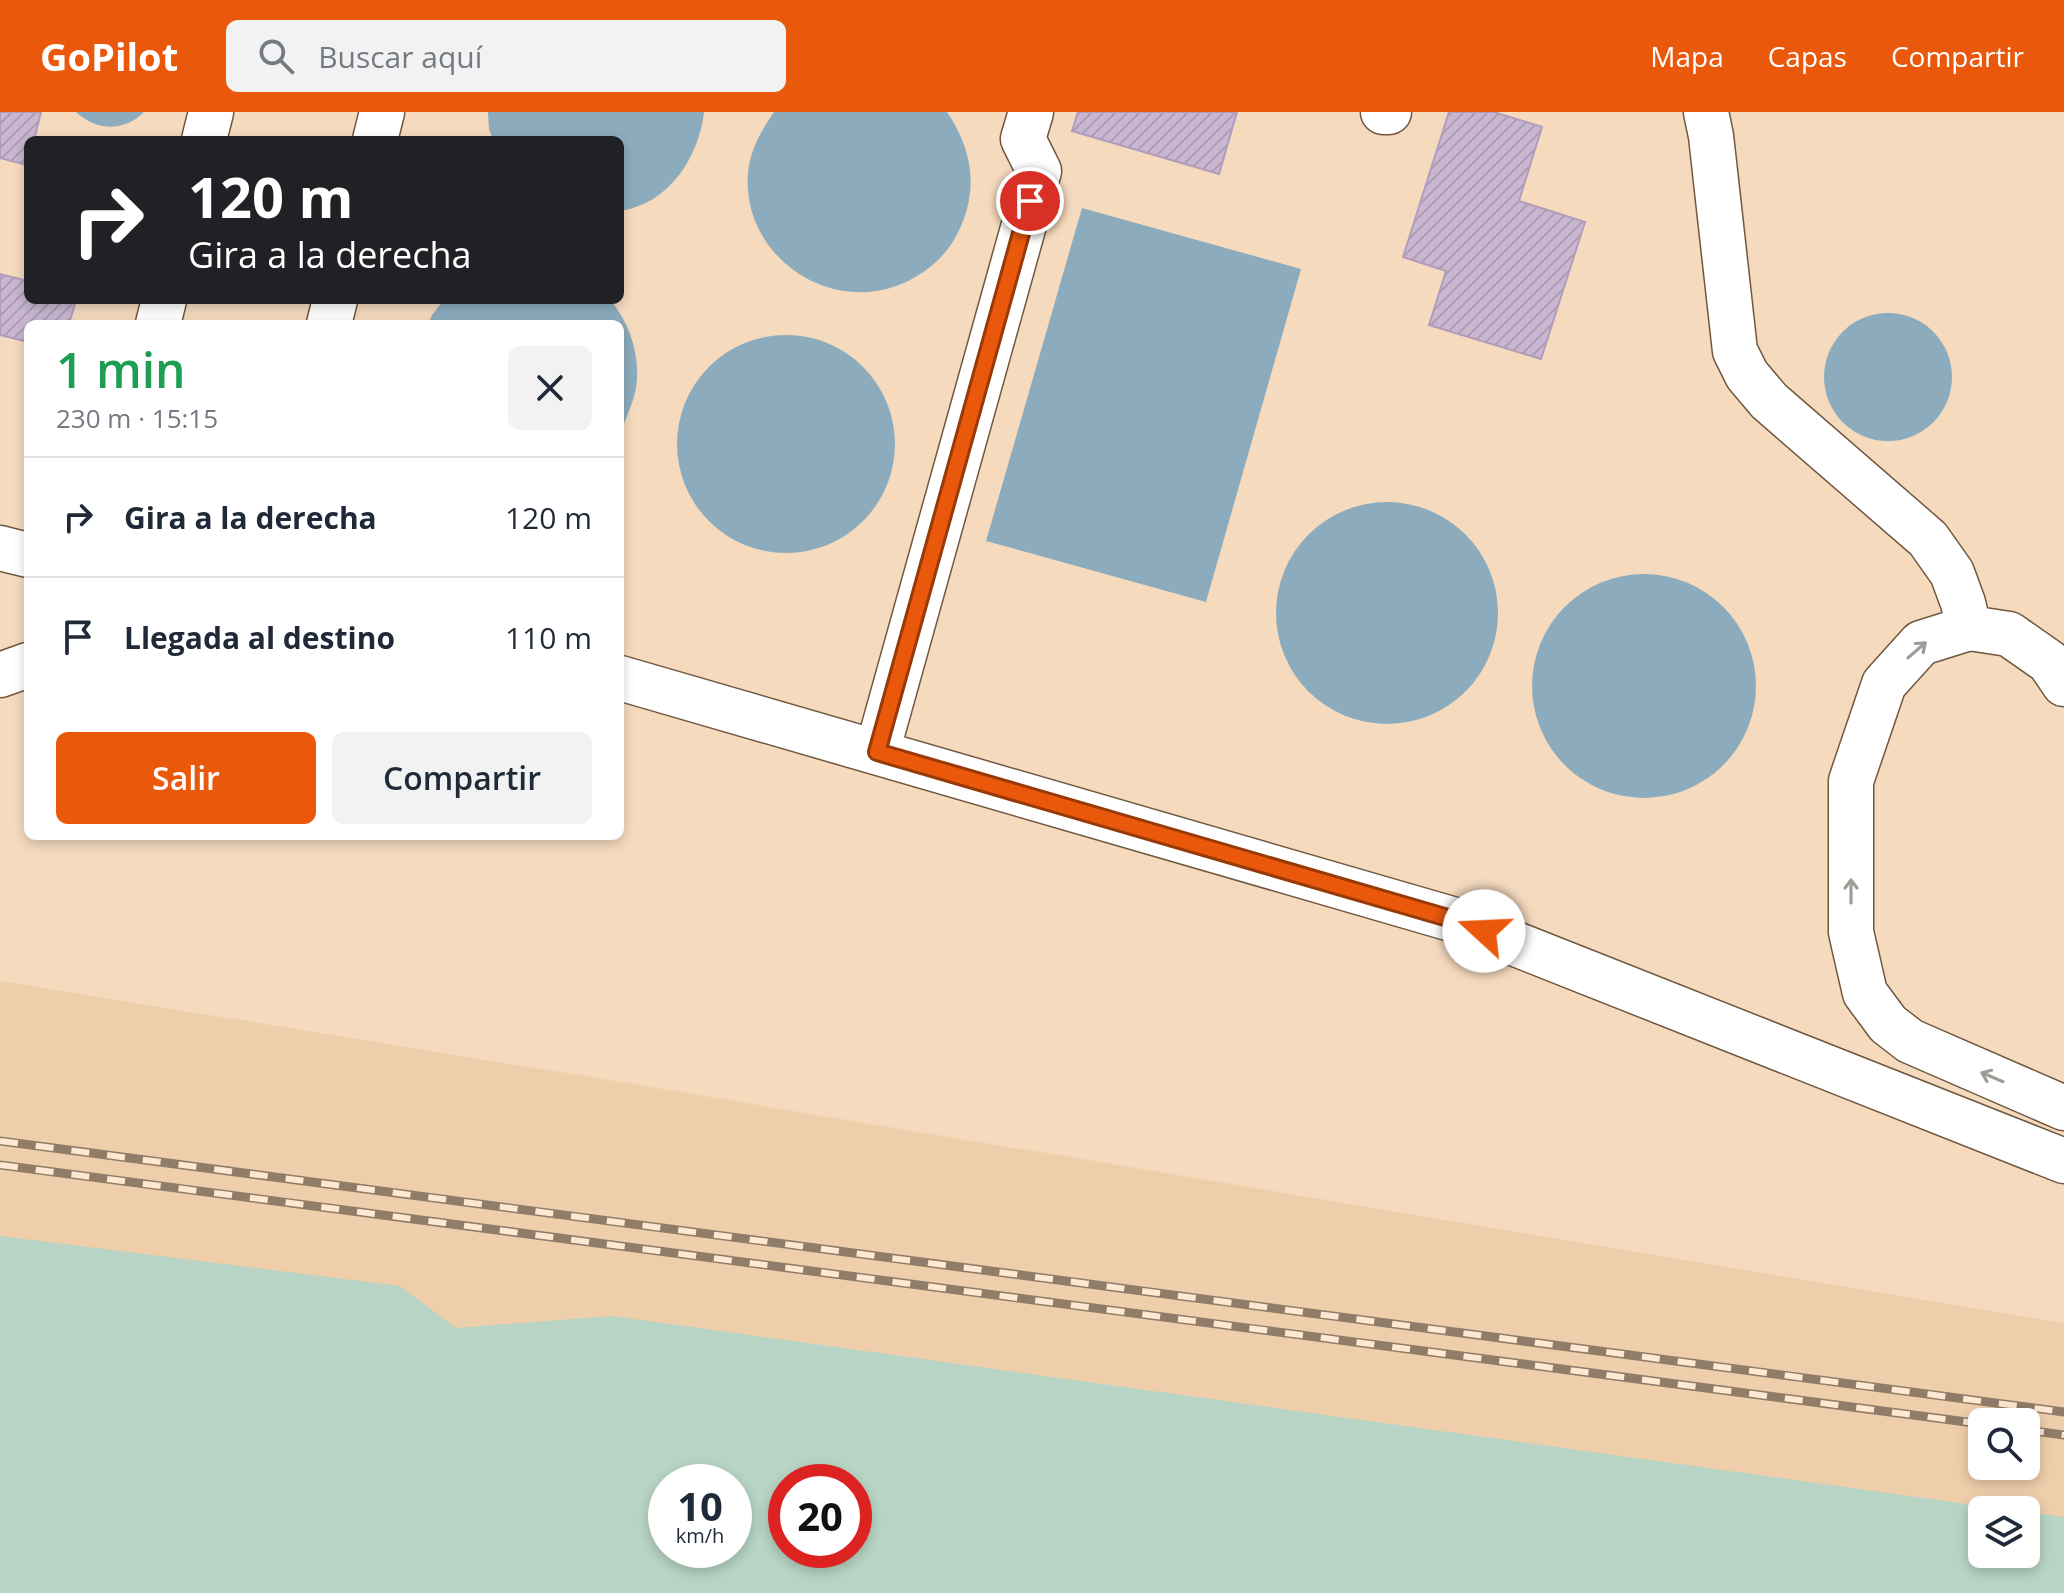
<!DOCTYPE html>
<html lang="es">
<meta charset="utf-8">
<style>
:root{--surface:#fff;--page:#f2f2f3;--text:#1f2937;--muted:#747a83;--line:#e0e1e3;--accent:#ea580c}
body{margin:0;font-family:"Open Sans",sans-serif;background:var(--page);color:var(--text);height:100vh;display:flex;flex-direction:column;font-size:30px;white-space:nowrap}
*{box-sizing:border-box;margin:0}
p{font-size:26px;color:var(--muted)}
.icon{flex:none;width:44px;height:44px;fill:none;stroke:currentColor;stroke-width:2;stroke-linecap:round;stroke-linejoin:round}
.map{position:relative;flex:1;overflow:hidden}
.panel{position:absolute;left:24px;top:208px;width:600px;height:520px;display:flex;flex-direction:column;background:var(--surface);border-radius:12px;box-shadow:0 4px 12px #0003}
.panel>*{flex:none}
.hud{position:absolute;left:24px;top:24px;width:600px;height:168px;border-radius:12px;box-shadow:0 4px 12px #0003;background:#202124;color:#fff;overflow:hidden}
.buttons{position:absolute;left:1968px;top:1296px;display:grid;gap:16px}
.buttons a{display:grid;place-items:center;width:72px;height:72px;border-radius:12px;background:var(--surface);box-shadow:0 4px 12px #0003;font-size:40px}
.speed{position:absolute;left:648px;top:1352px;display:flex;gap:16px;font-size:40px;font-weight:700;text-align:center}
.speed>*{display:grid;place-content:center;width:104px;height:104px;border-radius:50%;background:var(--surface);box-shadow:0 4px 12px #0003;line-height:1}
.speed small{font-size:20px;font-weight:400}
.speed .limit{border:12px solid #d22;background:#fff;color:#111}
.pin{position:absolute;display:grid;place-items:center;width:68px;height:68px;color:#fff;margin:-34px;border:4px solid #fff;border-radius:50%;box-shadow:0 2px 8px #0007}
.me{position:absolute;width:88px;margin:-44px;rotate:290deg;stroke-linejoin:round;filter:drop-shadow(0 0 6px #0008)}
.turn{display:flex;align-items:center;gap:28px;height:168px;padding:0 32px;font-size:36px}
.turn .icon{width:104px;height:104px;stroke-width:2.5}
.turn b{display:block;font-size:56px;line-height:68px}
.round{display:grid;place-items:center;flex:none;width:84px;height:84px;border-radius:12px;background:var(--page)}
.overview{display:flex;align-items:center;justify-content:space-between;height:136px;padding:0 32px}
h1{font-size:48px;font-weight:600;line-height:60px;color:#1e9e55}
.primary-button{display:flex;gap:16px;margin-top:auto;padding:16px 32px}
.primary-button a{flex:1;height:92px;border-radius:12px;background:var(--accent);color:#fff;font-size:32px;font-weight:600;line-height:92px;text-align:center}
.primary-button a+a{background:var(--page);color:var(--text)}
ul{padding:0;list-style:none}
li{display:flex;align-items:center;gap:24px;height:120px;padding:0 32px;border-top:2px solid var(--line)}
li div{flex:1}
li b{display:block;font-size:30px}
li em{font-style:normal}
header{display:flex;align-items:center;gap:48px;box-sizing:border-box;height:112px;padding:0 40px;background:var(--accent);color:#fff}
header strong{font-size:38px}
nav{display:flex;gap:44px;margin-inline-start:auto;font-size:28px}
.search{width:560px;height:72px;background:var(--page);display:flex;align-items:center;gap:20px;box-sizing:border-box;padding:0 28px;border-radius:12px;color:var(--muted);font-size:30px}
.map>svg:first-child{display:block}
.built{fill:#eeceab;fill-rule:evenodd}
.grass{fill:#b7d4c4;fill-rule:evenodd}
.water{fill:#8cacbd}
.building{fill:url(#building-hatch);stroke:#b19dbb;stroke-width:2}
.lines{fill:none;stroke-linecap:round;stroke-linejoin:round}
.minor-casing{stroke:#6f583f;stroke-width:47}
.minor{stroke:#fff;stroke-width:44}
.rail-casing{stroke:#8f7c69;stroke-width:9}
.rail{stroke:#fee8d1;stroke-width:6;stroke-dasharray:18;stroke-linecap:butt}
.oneway{stroke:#a09c97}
.route-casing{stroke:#983908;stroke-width:20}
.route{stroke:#ea580c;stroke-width:14}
</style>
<header>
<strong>GoPilot</strong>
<div class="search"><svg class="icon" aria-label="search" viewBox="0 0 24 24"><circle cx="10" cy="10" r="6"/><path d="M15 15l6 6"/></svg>Buscar aquí</div>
<nav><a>Mapa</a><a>Capas</a><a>Compartir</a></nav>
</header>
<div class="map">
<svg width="2064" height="1481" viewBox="0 0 2064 1481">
<defs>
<pattern id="building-hatch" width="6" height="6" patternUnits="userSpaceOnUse" patternTransform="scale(2)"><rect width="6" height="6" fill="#c9b7d2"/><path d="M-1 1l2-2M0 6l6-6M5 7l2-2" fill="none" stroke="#ad9db4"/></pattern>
</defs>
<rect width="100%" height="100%" fill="#f5dabe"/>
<path class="built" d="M0,869L560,960L2064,1211V1481H0ZM1982,1310H2026V1354H1982ZM666,1370H734V1438H666ZM786,1370H854V1438H786ZM1982,1398H2026V1442H1982Z"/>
<path class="grass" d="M0,1124L400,1174L456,1216L612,1204L2011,1398H1982V1442H2026V1400L2064,1405V1481H0ZM666,1370H734V1438H666ZM786,1370H854V1438H786Z"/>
<path class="water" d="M76,0H144C124,20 96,19 76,0Z
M488,0H704C699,45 669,92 620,99V28H493L489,17Z
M774,0H947C970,34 978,70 963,109C954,133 939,151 917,164C842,211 741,150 748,61C750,38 761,19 774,0Z
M1082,96L1301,157L1206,490L986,429Z
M444,188H610C630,211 641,245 636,276C634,288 628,301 624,312L620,317V212H428L432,203Z
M1824 265a64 64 0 1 1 128 0a64 64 0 1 1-128 0Z
M677 332a109 109 0 1 1 218 0a109 109 0 1 1-218 0Z
M1276 501a111 111 0 1 1 222 0a111 111 0 1 1-222 0Z
M1532 574a112 112 0 1 1 224 0a112 112 0 1 1-224 0Z"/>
<path class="building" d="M0,0H41L34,28H28L27,53L0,46Z
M1078,0H1237L1219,62L1072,19Z
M1449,0H1494L1542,15L1519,89L1585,110L1541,247L1429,213L1446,159L1403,145Z
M0,162L28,169V188H76L69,212H28V230L0,223Z"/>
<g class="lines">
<g class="minor-casing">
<path id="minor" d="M1383,0H1389
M1706,0L1711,24L1735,239L1747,263L1769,289L1928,427L1952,461L1963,491L1969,516
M204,28L211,0
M375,28L382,0
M158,212L164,188
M329,212L335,188
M0,436L28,443
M0,563L28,553
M620,566L1455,808L2064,1049
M2064,572L2049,550L2009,522L1969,516L1921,531L1884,572L1851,669V820L1865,881L1888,912L1910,929L2064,996
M877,640L1039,59L1023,27L1031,0"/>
</g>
<use href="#minor" class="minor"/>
<g class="rail-casing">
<path id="rail" d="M0,1029L2064,1300
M0,1053L1982,1312
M2026,1318L2064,1323"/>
</g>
<use href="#rail" class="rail"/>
</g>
<defs><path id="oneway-shaft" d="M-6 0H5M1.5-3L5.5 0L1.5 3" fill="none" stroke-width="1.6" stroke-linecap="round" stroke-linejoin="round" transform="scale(2)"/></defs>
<g class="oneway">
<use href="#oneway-shaft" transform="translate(1917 538) rotate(-41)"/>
<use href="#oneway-shaft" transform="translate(1851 779) rotate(-90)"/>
<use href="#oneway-shaft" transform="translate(1992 965) rotate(-157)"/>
</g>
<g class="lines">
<g class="route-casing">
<path id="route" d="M1030,89L877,640L1455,808L1484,819"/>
</g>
<use href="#route" class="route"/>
</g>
</svg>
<div class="buttons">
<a><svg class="icon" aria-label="search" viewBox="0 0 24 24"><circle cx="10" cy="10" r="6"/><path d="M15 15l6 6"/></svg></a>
<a><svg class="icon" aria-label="layers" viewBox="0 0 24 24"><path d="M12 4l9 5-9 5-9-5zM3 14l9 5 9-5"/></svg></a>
</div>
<div class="speed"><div>10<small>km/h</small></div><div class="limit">20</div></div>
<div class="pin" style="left:1030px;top:89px;background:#d93025"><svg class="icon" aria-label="arrive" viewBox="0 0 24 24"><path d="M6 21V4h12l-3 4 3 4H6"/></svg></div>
<svg class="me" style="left:1484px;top:819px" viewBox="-20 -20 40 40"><circle r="19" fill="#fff"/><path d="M0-13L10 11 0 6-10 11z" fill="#ea580c"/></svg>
<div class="hud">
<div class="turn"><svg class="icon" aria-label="right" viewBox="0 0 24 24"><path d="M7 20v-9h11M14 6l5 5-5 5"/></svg><div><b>120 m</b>Gira a la derecha</div></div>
</div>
<section class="panel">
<div class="overview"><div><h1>1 min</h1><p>230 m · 15:15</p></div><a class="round"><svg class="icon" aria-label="close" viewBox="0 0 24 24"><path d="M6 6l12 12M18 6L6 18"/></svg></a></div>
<ul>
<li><svg class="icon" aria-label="right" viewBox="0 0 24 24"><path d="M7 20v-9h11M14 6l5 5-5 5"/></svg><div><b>Gira a la derecha</b></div><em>120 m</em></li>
<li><svg class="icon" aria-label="arrive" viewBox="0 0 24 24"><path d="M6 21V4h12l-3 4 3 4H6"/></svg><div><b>Llegada al destino</b></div><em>110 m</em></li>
</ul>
<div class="primary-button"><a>Salir</a><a>Compartir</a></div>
</section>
</div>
